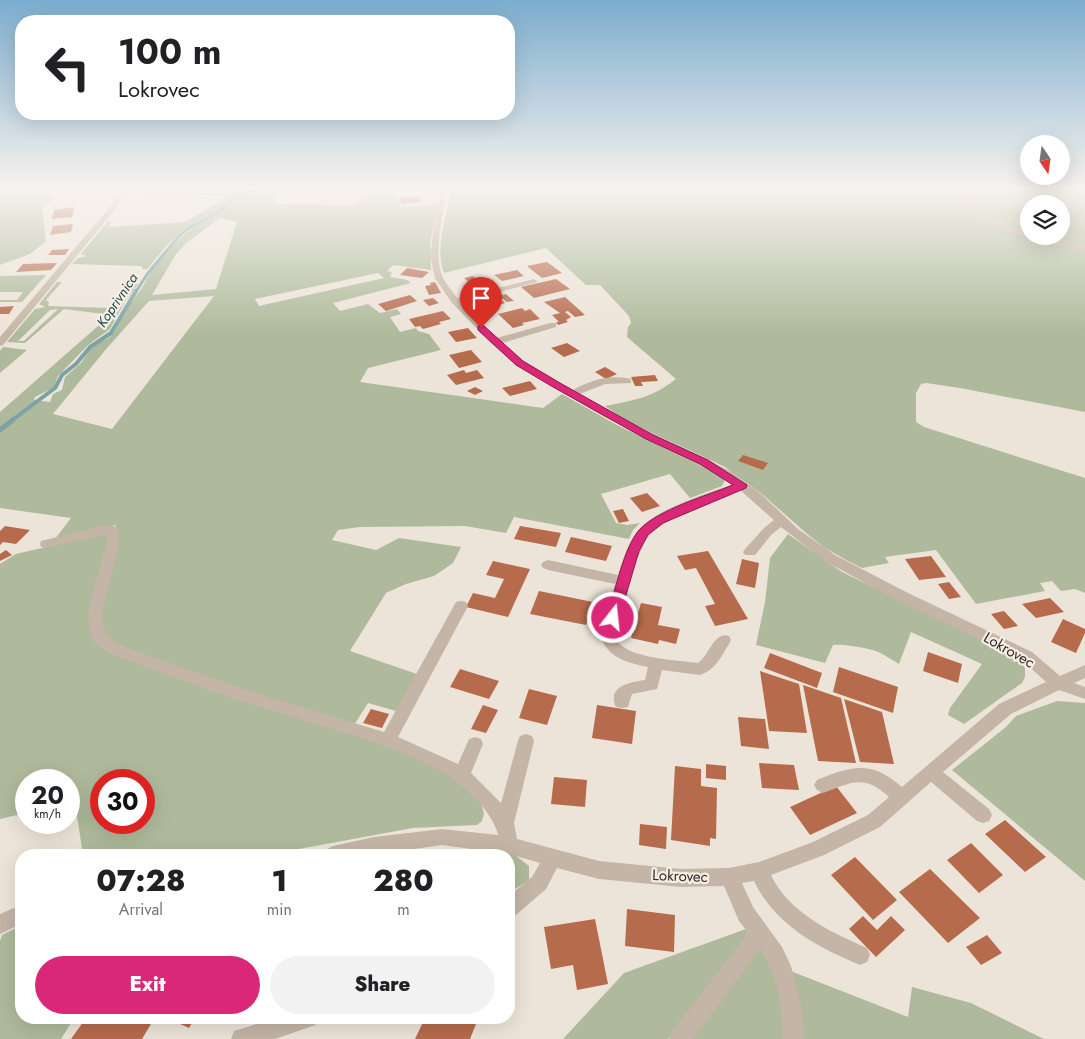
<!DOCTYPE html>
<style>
:root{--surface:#fff;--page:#f2f2f2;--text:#202124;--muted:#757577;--accent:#db2777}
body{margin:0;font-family:Jost,sans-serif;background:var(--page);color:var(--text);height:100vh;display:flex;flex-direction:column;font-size:19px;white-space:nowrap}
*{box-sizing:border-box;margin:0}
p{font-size:16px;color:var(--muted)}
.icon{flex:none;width:28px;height:28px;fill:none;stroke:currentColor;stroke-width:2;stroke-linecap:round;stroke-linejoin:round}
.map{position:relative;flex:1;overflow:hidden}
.details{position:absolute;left:15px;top:849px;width:500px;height:175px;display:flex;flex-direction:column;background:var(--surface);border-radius:20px;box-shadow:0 5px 20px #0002}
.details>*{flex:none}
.banner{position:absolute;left:15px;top:15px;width:500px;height:105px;border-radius:20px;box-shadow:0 5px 20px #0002;background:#fff;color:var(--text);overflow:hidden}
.needle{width:32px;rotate:167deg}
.tools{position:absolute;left:1020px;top:135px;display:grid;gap:10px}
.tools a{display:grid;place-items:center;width:50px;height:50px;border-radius:50%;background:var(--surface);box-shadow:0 5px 20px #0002;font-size:25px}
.speed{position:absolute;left:15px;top:769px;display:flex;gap:10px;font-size:25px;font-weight:700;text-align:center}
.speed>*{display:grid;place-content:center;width:65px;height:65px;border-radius:50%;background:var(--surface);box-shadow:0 5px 20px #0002;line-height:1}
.speed small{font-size:12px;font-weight:400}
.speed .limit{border:8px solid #d22;background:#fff;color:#111}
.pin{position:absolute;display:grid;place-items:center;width:42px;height:42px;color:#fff;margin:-51px -21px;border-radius:50% 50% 50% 0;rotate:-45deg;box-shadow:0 0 5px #0007}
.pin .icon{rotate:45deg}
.me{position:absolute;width:55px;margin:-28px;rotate:16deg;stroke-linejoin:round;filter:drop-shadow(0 0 4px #0008)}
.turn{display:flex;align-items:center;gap:18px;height:105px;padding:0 20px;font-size:22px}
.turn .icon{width:65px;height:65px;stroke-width:2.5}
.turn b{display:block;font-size:35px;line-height:42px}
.eta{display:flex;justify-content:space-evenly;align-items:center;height:85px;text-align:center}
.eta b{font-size:30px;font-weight:800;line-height:35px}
.cta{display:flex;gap:10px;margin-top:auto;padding:10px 20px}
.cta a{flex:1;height:58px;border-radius:30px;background:var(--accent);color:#fff;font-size:20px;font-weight:800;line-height:58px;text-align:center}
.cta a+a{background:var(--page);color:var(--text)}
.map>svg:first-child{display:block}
.green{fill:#aeba9b;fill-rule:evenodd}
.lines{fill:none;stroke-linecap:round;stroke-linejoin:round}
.stream-far2{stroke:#7ba3a7;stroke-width:3}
.stream-far1{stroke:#7ba3a7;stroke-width:4}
.stream{stroke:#7ba3a7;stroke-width:5}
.building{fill:#b76b4d}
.minor{fill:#c4b5a6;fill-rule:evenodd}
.route{fill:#db2777;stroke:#8e194d}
.labels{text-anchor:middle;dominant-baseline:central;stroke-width:4.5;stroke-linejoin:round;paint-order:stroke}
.far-water-label{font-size:14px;font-style:italic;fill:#21484d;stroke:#f6eee4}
.street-label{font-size:15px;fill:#312a26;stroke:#f6eee4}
</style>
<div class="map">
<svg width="1085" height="1039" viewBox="0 0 1085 1039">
<rect width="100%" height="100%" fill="#ede4d9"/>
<path class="green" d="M0,189H35L54,199L42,208L46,241L30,254L0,265Z
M229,189H255L240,194L214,213L182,231L167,245L147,269H142V266L72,264L78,258L87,256L81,254L108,221L111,222L108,227L185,222L229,196L141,194V192L227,194Z
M259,189H284L275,194L276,204L353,205L369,196L374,189H408L394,193L401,207L397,210L437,208L430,244L431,270L393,265L387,271L392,272L390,277L407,280L411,283L333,303L340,311L368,304L380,313L397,309L401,314L390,317L400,332L416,328L418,331L429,334L441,350L368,368L360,382L543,408L562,394L615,424L720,475L725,480L722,486L690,498L670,474L601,494L616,523L627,525L640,523L633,530L629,539L514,517L506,533L465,526L360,527L338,530L332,540L376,550L399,538L461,547L453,563L434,576L406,584L386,593L350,651L417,674L396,711L368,703L354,725L244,692L113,643L99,625L117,540L116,525L55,539L71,518L0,508V412L106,319L104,314L64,309L25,343L7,342L35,309L45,307L39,304L57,282H62L46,300L49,302L48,306L109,308L116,306L134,284H138L124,303L110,329L88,345L64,370L58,376L53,388L35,397L34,400L50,402L53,394L62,390L65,377L81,363L91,347L110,337L115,331L126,309L142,288L152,269L171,246L198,223L218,213L243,196ZM220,218L237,222L216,289L152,295L176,254L186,243ZM378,273L384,278L259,306L255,299ZM214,296L112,429L53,414L107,348L149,301ZM58,309L24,341H18L50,310Z
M451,189H954L965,207L1029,236L1085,250V412L960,388L926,383L921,384L916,393V422L924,427L1085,478V593L1075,589L1061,591L1052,581L1040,583L1045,591L976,604L936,550L885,557L889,563L862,568L848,561L825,548L806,533L763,495L725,467L623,419L605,406C634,400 652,398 676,379L627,337L628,327L631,323L629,316L600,285H586L546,248L444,273C434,246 447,217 451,189Z
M959,189H1085V247L1038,236H1061V204H1029V233L994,222L971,207Z
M46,275L22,302H0V300H17L23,292H0V276Z
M3,347L27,350L0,373V351Z
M106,533L109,535L94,637L384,743L448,771L481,804L484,813L482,821L477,825L413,828L266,855H83L75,803L69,804V780H26V813L0,819V564L16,554ZM101,780H144V822H101Z
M788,534L842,572L1015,656L1025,668V677L1022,683L964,724L948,715L950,708L982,664L911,632L899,664C892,660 885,655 878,652C869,648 842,644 833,645L825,663L756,645L765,602L770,558Z
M1057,701L1085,703V881L952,770L1006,727L1016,716Z
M483,849L515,855L529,866V880L509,893V855H415Z
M14,929L21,930V1018H74L61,1039H0V941L2,935Z
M746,929L748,939L732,965L668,1039H563L624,973Z
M761,943L775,966L787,1039H688Z
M788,970L908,1017L912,987L971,1003L1044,1039H800Z"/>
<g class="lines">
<path class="stream-far2" d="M135,293L148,273L179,236L189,228L217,213L235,199L257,189"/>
<path class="stream-far1" d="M11,421L55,388L62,375L76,364L90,347L111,333L136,291"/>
<path class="stream" d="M0,430L13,420"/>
</g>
<path class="building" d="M419,196L422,202L402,204L399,198Z
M74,207L72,217L52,219L54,210Z
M73,224L71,232L50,235L53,226Z
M69,249L65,255H48L52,250Z
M547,262L562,273L542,278L527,266Z
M57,263L51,270L16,272L23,264Z
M407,268L429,272L422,278L400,275Z
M517,270L524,276L502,281L494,275Z
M473,276L476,279L482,278L490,285L480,287L477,284L472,285L464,278Z
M556,279L570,289L534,298L521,287Z
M435,282L441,293L429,295L425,286L431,285L430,283Z
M506,294L514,301L507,302L499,296Z
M410,295L417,301L386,311L378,304Z
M497,296L505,303L498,305L489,298Z
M565,297L585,315L575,317L568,311L565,312L571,317L566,320L568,322L558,325L556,322H559L552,315L560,313L544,302Z
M433,298L439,303L429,306L423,300Z
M482,300L489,306L480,309L473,302Z
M14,306L9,314H0V307Z
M522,308L525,311L530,309L540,319L522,323L524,325L513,328L498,314Z
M443,311L451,319L439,322L441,324L423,329L420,326L415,327L409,319Z
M468,328L477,338L456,342L448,332Z
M567,343L580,351L564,357L551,348Z
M471,350L482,362L459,368L449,355Z
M605,367L617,374L606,379L595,372Z
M464,370L466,373L477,370L484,378L456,385L447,375Z
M655,375L658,381L641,382L643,386H635L631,377Z
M530,381L537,389L510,396L502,388Z
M475,387L483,391L475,395L467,391Z
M743,455L768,463L763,470L738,461Z
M647,493L660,506L642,512L630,498Z
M623,509L629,521L619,523L613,511Z
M5,526L30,530L16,544L3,542L0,545V531Z
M520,526L561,533L556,547L514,539Z
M571,537L612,546L606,561L565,552Z
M6,550L12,555L0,561V554Z
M708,551L748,619L715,626L705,606L715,604L696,568L685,570L677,556Z
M931,556L946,577L919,580L905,559Z
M742,559L759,563L755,588L736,584Z
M493,561L530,569L508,617L466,607L473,593L495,598L504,579L486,575Z
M949,582L961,597L949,599L938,584Z
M539,591L593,602L586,625L530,614Z
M1050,598L1064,612L1036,618L1022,604Z
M641,603L662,607L658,625L680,629L676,644L659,640L658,644L631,638Z
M1004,611L1018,626L1004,629L991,614Z
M1063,619L1085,629V633L1076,653L1051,642Z
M928,652L962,664L958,683L923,671Z
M770,653L822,673L817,688L764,668Z
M839,667L898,687L893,713L833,692Z
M460,669L499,681L489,699L450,687Z
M760,671L799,684L807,733L769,731Z
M803,685L841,698L856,763L818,761Z
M529,689L557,696L547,725L519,718Z
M844,699L882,712L894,764L860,762Z
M483,705L498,710L486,733L471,729Z
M597,705L636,711L632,744L592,738Z
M371,709L389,714L382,728L363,723Z
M738,717L765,719L769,749L741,746Z
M759,763L794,765L799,790L762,788Z
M706,764L726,766V780L706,778Z
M675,766L701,769V786L717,788L716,839L710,838V846L671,840Z
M554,777L587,780L585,807L551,804Z
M836,786L857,813L810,835L790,807Z
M1005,820L1046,857L1025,872L985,834Z
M640,824L667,827L666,849L639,845Z
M971,843L1003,875L979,893L947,860Z
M855,857L897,900L873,920L831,875Z
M930,869L980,918L948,943L899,892Z
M627,909L675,915L674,952L625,946Z
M863,916L877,930L891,916L905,930L876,957L849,929Z
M595,919L608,984L577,990L573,965L551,969L544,927Z
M987,935L1002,953L981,965L966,947Z
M86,1018H151L154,1019L142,1039H71Z
M167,1018H195L189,1028Z
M425,1018H461L476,1024L470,1039H415Z"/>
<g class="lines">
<path class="minor" d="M125,189H132L3,345L0,346V337Z
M441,189H447C444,213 432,254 443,278C447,285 453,292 457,298L534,279L538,282L461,302L497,338L550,323H556V327L502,343L523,361L573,390C591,380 610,374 631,379V383L605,384L580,394L609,411L732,472L761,494L798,529L835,555L906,592L1032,652L1060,676L1085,665V678L1074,683L1085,687V699L1059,690L1011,714L943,772L989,809L992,815L989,821L983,823L977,821L931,782L880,827L824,855L771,875C789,913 831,932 867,948L870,955L867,962L860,965C817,947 775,925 754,881L742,883L753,907L782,947L791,966L801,1004L805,1039H783C781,1007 779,976 760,949L693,1039H669L672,1031L744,939L746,930L739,921L724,886L681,887L599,879L557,868L546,889L516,915L509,918V896L532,877L540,863L509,854L442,845L372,855H324L327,849L333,846L374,837L442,829L498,835C494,813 462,783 442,772C385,740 319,726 257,706C208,691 159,671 111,654C105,650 97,646 93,639C77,615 106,563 107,534L46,548L41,547L40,544L41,541L102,526H115L119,532V544L102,614C102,631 107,637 121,646L255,693L384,732L456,602L461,601L466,602L468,606L398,737L458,764L469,739L475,737L481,739L483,744L471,773L501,803L518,741L520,736L526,734L532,736L534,741L514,823L517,839L599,861L681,869L729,868L759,862L813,842L868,815L889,797C864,774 852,782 823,793L817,790L814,785L817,780C852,766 871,760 902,787L999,704L1046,682L1022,660L896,600L825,561L781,527L772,534L755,555H745L743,552L745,549L764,528L774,520L740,490L681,514L657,528L648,535L634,566L615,637C623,659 678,660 698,663C709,656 714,631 729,636L731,640L729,644C721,657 715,670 700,675L662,670L657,689L632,694L628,707L622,708L616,707C606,686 631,682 645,680L648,667C628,663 608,658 601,637L615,584L548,570L543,568L541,565L543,562L548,560L618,575C623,559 628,542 639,530C659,507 705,495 733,484L724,478L601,415L517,365L492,344L452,303L435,278L430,255L437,209L397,212L393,210L397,208L438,204Z
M954,189H961L971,206L987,216L1029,232V236H1044L1085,247V251C1054,244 988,230 966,209C961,204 957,195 954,189Z
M21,905V924L0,934V914Z
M276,1018H318L315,1025L275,1039H231L234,1031Z"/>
</g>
<linearGradient id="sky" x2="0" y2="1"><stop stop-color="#7cadce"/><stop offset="0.56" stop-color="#f7f3ee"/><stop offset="1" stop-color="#f7f3ee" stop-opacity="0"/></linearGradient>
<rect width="1085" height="335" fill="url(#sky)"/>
<path class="route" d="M478,326H484L523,361L560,383L653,435L708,460L747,485L746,488L663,523L648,535L639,551L618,622H608L607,618C614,595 624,546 640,529C658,510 708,495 733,485L700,464L646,439L553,387L516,365L478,330Z"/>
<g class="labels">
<g class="far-water-label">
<text transform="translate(117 300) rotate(-56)">Koprivnica</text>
</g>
<g class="street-label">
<text transform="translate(1009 650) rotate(30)">Lokrovec</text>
<text transform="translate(680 876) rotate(2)">Lokrovec</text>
</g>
</g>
</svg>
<div class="tools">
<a><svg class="needle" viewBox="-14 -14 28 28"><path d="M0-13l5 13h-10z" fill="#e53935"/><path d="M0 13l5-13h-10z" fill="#757577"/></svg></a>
<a><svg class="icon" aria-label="layers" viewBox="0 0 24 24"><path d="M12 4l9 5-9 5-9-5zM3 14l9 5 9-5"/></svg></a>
</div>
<div class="speed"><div>20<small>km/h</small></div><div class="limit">30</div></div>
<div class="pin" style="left:481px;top:328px;background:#d93025"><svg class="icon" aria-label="arrive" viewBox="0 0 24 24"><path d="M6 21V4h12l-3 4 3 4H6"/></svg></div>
<svg class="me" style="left:613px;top:618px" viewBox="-20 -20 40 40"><circle r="17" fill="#db2777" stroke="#fff" stroke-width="3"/><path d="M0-11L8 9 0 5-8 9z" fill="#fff"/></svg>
<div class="banner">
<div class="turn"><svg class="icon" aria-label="left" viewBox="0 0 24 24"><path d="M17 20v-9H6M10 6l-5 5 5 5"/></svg><div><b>100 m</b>Lokrovec</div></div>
</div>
<section class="details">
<div class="eta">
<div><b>07:28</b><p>Arrival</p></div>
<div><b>1</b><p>min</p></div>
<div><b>280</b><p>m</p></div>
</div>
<div class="cta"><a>Exit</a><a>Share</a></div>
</section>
</div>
